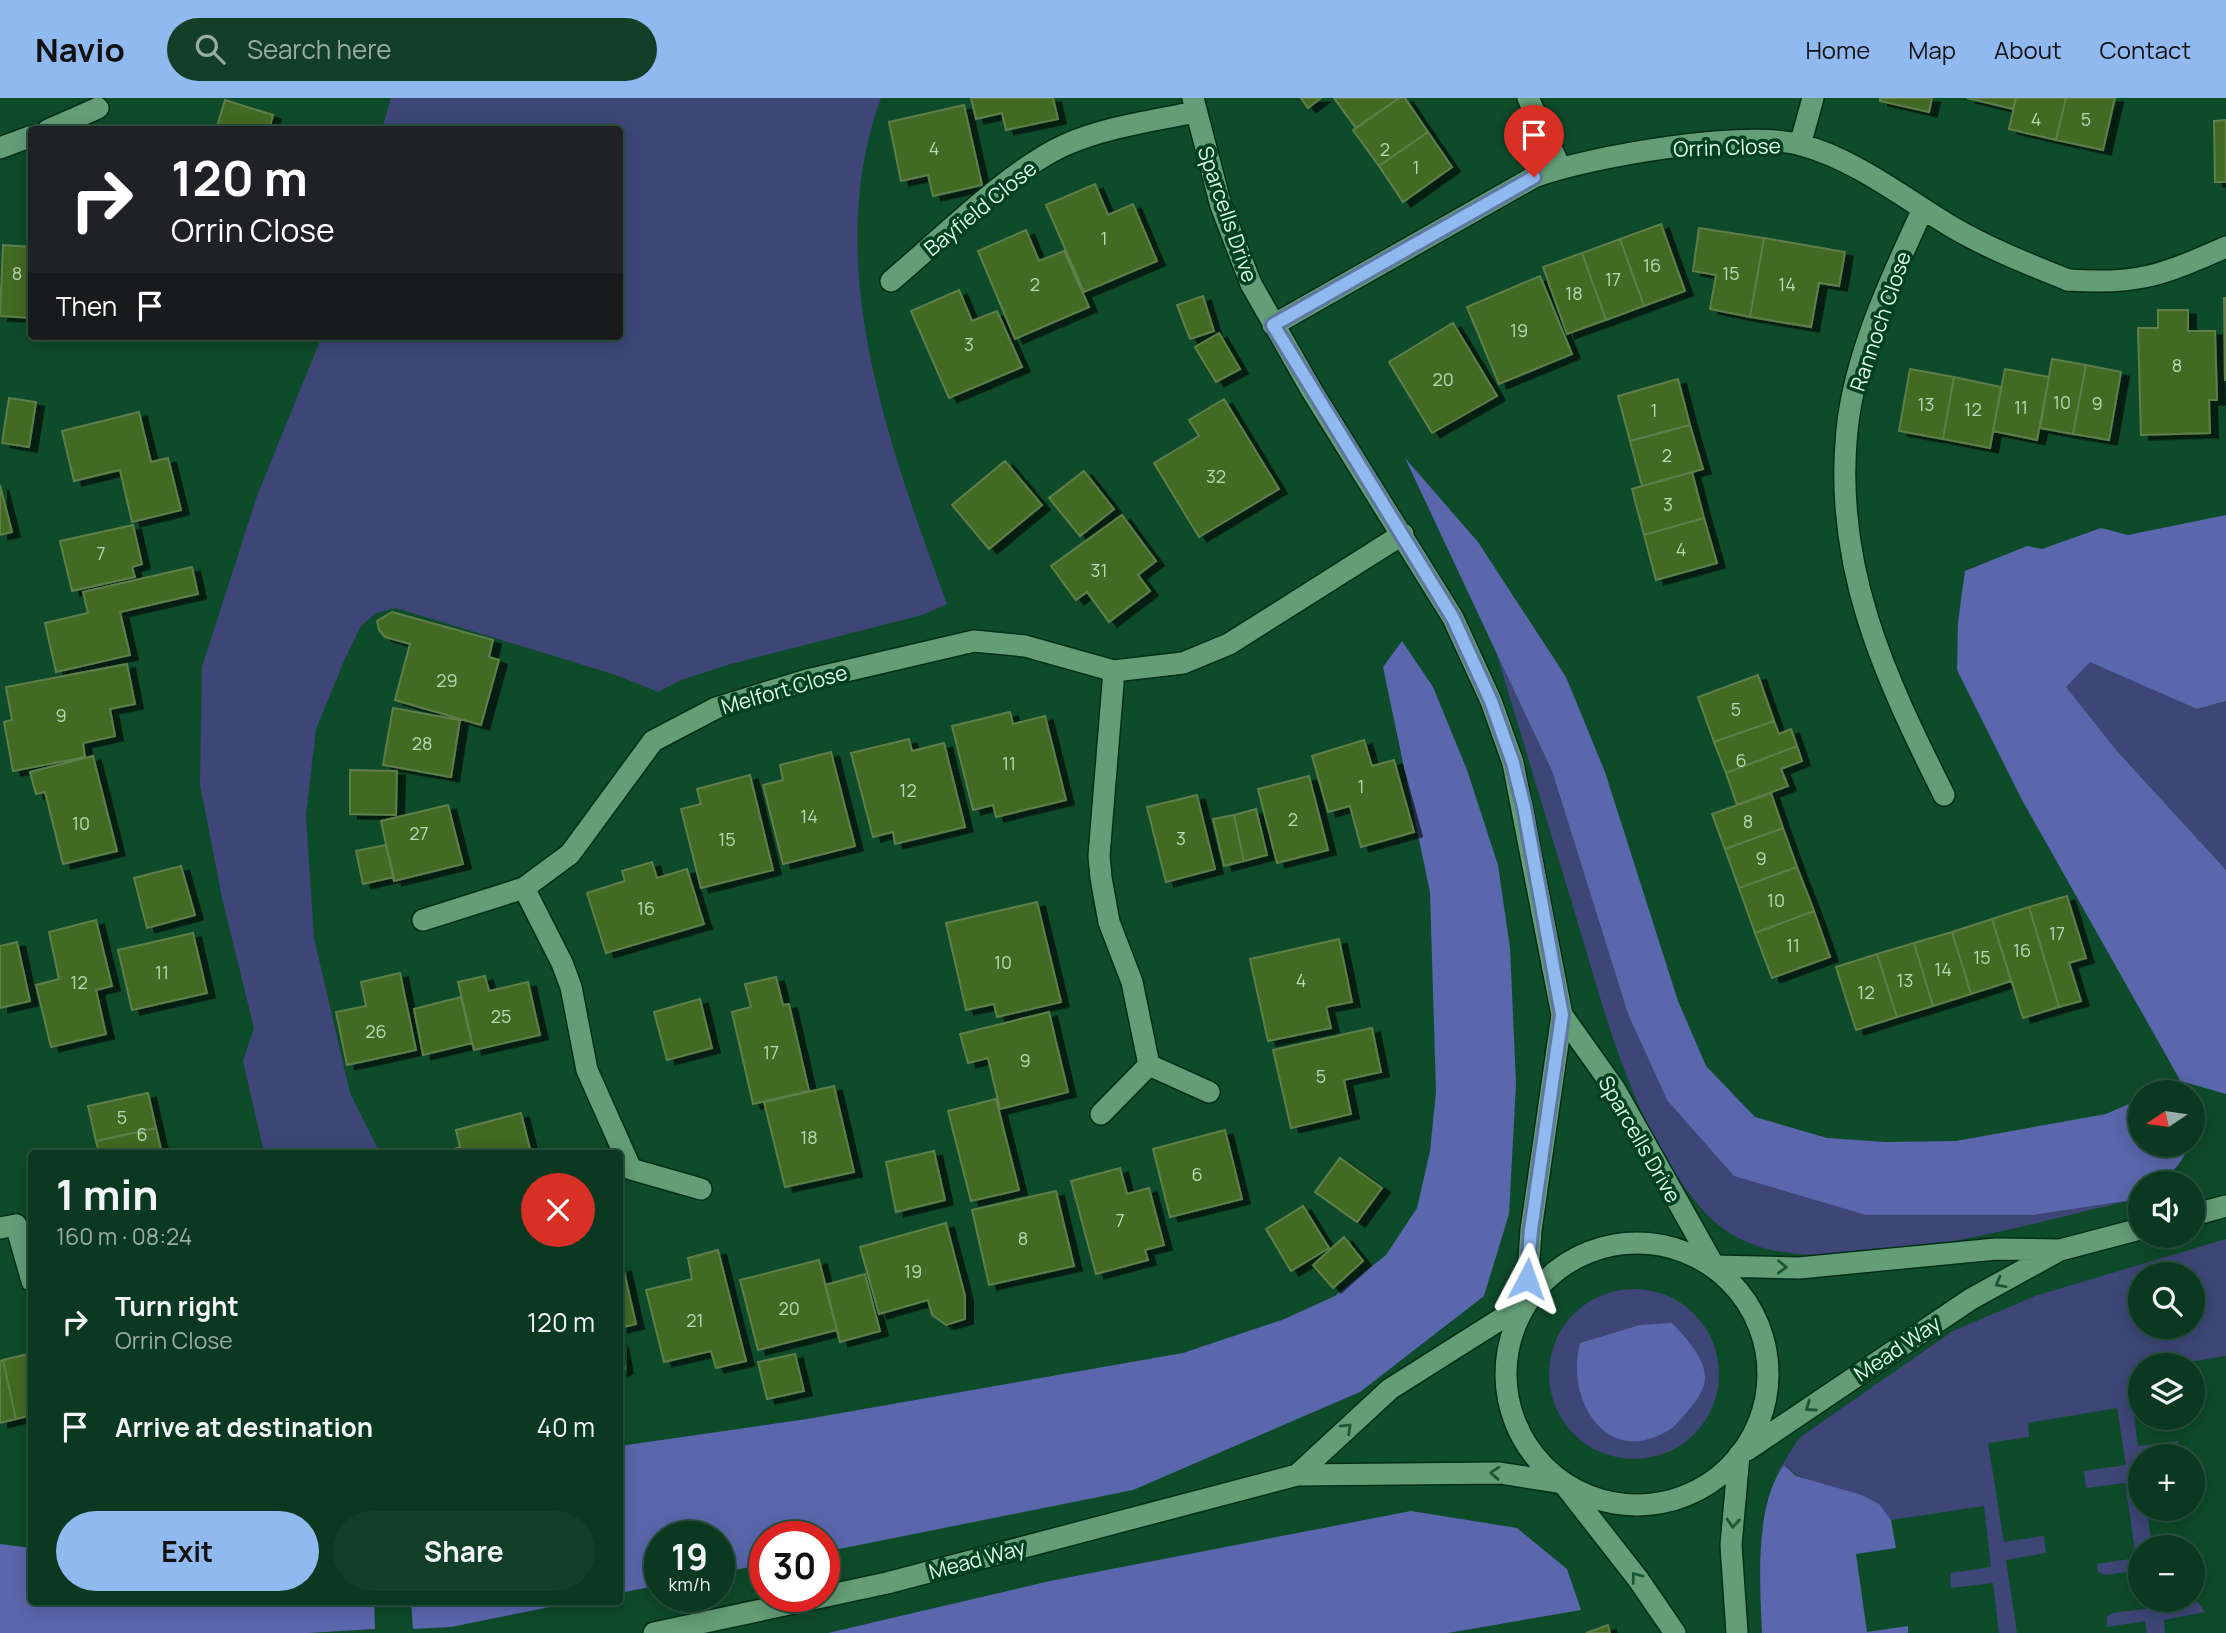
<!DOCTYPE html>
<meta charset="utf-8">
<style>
:root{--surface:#0a3820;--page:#133f29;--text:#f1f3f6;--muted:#99aca5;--line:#2a523e;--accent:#90b9f0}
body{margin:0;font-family:Manrope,sans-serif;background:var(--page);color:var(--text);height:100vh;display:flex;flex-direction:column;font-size:26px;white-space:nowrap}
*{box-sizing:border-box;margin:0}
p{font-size:23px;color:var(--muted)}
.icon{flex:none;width:38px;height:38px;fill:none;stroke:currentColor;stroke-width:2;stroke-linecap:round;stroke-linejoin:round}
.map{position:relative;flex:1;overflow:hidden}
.side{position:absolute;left:28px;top:1052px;width:595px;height:455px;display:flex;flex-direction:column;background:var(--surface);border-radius:7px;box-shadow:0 4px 18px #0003,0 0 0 2px var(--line)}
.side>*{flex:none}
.top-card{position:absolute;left:28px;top:28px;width:595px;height:214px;border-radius:7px;box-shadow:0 4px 18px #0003,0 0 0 2px var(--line);background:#202124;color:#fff;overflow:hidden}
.needle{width:46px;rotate:257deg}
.fabs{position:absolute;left:2128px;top:982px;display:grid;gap:14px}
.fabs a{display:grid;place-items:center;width:77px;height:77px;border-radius:50%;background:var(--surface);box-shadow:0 4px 18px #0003,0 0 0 2px var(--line);font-size:35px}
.speed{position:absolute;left:644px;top:1423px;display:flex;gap:14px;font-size:35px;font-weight:700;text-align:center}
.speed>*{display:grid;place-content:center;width:91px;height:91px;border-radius:50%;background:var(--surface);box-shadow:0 4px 18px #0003,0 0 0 2px var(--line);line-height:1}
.speed small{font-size:18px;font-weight:400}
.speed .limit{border:10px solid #d22;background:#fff;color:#111}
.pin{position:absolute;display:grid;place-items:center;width:60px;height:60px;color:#fff;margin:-72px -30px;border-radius:50% 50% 50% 0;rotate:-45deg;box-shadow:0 0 7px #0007}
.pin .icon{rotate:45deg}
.me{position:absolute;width:77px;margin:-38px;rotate:4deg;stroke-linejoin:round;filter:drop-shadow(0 0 5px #0008)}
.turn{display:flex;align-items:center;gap:24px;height:147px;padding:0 28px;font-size:32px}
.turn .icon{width:91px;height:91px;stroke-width:2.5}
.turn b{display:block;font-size:49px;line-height:60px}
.then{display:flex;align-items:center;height:66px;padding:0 28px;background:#0003;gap:14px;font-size:26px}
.round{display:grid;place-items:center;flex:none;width:74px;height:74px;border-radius:37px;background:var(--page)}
.overview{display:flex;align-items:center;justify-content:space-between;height:119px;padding:0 28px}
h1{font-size:42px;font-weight:700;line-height:52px}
.button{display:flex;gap:14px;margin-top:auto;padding:14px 28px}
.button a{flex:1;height:80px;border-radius:42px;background:var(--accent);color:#111;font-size:28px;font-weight:700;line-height:80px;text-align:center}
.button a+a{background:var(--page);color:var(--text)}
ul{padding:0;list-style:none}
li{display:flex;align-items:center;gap:21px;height:105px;padding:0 28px}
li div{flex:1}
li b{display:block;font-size:26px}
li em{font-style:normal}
header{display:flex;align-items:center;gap:42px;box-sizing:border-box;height:98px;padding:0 35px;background:var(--accent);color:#111}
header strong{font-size:33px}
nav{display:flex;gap:38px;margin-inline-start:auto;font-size:24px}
.search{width:490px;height:63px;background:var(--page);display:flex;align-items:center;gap:18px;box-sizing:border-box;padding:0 24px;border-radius:38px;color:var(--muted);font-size:26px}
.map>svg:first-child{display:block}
.green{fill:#3d4676;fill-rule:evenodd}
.forest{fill:#5a67ac}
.building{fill:#426a24;stroke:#5e7e4a;stroke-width:2;filter:url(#shadow)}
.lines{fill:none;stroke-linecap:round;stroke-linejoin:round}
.lane-casing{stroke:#002f16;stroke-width:24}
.street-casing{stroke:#002f16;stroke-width:24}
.secondary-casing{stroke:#002f16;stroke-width:24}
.lane{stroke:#649e77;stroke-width:21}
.street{stroke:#649e77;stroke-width:21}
.secondary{stroke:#649e77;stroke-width:21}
.oneway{stroke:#195836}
.route-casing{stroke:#5e789c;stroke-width:18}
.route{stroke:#90b9f0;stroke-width:12}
.labels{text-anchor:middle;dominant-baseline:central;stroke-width:7;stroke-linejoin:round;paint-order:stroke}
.number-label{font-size:18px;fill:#b8d8b6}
.street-label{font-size:21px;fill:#dffce7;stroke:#004120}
</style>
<header>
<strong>Navio</strong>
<div class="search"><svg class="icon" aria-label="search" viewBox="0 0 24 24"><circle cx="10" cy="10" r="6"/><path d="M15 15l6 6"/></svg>Search here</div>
<nav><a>Home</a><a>Map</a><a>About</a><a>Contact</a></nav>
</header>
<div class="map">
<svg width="2226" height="1535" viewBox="0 0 2226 1535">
<defs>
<filter id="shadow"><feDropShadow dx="8" dy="4.5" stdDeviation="0" flood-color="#0009"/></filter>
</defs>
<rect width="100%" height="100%" fill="#0e4b2a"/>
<path class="green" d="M391,0H881C820,166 890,349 947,506L922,517L727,567L681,582L658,594L616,577L396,510L376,515L361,528L344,563L316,631L306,717L314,840L350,995L380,1055H264L243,963L254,930L222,800L200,686L202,569L257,398L322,238H620V32L382,31Z
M1495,551L1552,673L1628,916L1667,1002L2033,1117L2132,1102C2036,1124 1850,1179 1757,1148C1735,1140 1716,1128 1701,1110C1632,1028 1605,915 1575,815C1548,727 1522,639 1495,551Z
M2090,563L2197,611L2226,603V772L2117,653L2065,589Z
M2226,1141V1258L2169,1267H2140V1286L2130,1287L2138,1348L2178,1343L2180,1357L2140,1358V1410L2147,1411L2152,1449H2140V1472L2106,1477L2098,1474L2097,1466L2136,1460L2125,1385L2086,1390L2084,1373L2126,1367L2117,1310L2028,1325L2029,1339L1988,1345L2004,1444L2044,1438L2046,1455L2006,1462L2017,1535H1999L1993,1485L1951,1490L1950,1475L1991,1469L1984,1408L1891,1422C1862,1383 1816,1399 1785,1367L1776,1377L1799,1340L1953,1233L2035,1198ZM2140,1176H2193V1228H2140Z
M1549 1276a85 85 0 1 1 170 0a85 85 0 1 1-170 0Z
M2198,1504L2205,1514L2164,1522L2165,1535H2147L2145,1523L2107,1529V1518L2113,1515Z"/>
<path class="forest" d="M1405,360L1478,444L1566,579L1605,674L1678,903L1706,968L1755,1019L1827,1040L1885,1044L1956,1043L2106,1016L2140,1001V1046L2189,1047C2181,1069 2165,1085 2140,1085V1096L2132,1102L2033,1117H1866L1734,1078L1667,1002L1628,916L1552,673Z
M2226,417V603L2197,611L2090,564L2066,589L2117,653L2226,772V996L2181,983L2184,994H2155L2180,982L2022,702L1957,572L1958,524L1965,473L2027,448L2042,451L2101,430L2128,437Z
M1402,543L1433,589L1467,672L1498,767L1510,850L1516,986L1509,1116L1484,1198L1360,1294L1133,1392L824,1454V1438H765V1466L719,1475V1438H660V1487L620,1495V1348L807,1321L1183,1255L1282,1222L1335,1198L1386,1157L1417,1110L1430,1053L1436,994L1430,794L1383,569Z
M1672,1225C1685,1239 1705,1259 1705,1280C1705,1291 1695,1305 1688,1313C1682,1319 1676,1328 1669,1332C1606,1371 1565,1301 1580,1245L1640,1227Z
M1784,1367L1796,1378L1862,1397L1879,1406L1891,1422L1896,1450L1856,1456L1867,1534L1908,1528V1535H1762C1760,1486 1754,1407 1784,1367Z
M1411,1413L1517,1430L1567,1471L1581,1512L1448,1535H828L1050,1483Z
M0,1446L31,1450L32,1503H374L375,1531L308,1535H0Z
M411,1503H579L451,1529L413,1531Z"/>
<path class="building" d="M971,0H1053L1058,21L1006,32L1002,15L976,21Z
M1301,0H1321L1308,10Z
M1334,0H1399L1356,30Z
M1399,0H1405L1428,34L1379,68L1353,32Z
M1880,0H1932L1929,14L1880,3Z
M1967,0H2016L2013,11Z
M2016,0H2066L2056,42L2009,31Z
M2066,0H2115L2103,52L2056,42Z
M225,2L273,17L269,32H216Z
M964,7L982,87L933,98L928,77L901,83L889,24Z
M2226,22V84H2215L2214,23Z
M1428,34L1452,69L1403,104L1379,68Z
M1095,86L1108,117L1133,106L1157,163L1084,194L1046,107Z
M1661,126L1685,193L1644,208L1620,141Z
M1699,130L1764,140L1750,219L1710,211L1716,177L1693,173Z
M1026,132L1039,163L1064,153L1089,209L1015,241L978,153Z
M1764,140L1845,154L1839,188L1819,185L1811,229L1750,219Z
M1620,141L1644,208L1606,222L1582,155Z
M3,147L32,149V220L0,218Z
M1582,155L1606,222L1567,236L1543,169Z
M1540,178L1572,256L1499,286L1467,209Z
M959,192L972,223L997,213L1022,269L949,300L911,213Z
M1203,198L1214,233L1190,241L1177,207Z
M2224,200H2226V282H2225Z
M2158,212H2188V233H2215L2217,302H2209L2210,335L2141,337L2138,230H2158Z
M1453,225L1497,298L1432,335L1389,264Z
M1219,235L1240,271L1216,284L1195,249Z
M2052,261L2086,267L2073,336L2040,330Z
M2086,267L2121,274L2109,342L2073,336Z
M1910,271L1954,279L1943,341L1899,333Z
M2005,271L2049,279L2037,342L1993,333Z
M1954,279L2001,289L1990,350L1943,341Z
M1678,281L1690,327L1630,343L1618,298Z
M9,300L36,304L29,349L2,345Z
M1224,301L1279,391L1199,439L1154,365L1199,338L1189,322Z
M139,314L151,364L168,360L181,412L132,424L120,372L74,383L62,333Z
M1690,327L1703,371L1642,388L1630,343Z
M1005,363L1042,407L989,451L952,407Z
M1084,373L1114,411L1080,438L1049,400Z
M1692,374L1704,420L1644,437L1632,391Z
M0,387L12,434L0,437Z
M1122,417L1156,463L1138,477L1150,493L1109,524L1087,494L1076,502L1051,468Z
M1704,420L1717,465L1656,482L1644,437Z
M133,427L142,466L132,469L135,479L72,493L60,443Z
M192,469L198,496L120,514L130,557L56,574L45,525L88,515L83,494Z
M392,514L493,542L489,559L499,562L481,627L395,602L410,546L385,539L379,532L377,523Z
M127,566L135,606L110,611L115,638L83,645L85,659L13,673L4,624L12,622L6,589Z
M1758,577L1774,623L1714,644L1698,599Z
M393,610L460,622L451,679L383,667Z
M1010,614L1013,626L1045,618L1066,702L996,719L993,707L973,712L952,628Z
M1774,623L1779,636L1791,631L1797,648L1726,675L1714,644Z
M909,641L912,653L944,645L965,729L895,746L893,734L873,739L851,655Z
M1364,642L1372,668L1394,662L1414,734L1361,749L1350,708L1328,714L1312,658Z
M1797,648L1802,663L1781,671L1788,688L1737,707L1726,675Z
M831,654L855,748L783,766L763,687L783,682L780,667Z
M93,658L117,753L63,766L45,694L36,696L30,674Z
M350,672L397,673L396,717L350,716Z
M750,677L773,772L701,790L681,711L701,706L697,691Z
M1309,678L1328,752L1277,765L1258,691Z
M1771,695L1783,730L1725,751L1712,716Z
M1197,697L1215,771L1166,784L1147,709Z
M448,707L463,766L394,783L381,723Z
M1256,711L1267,757L1244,763L1234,717Z
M1234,717L1244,763L1224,768L1213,721Z
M1783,730L1797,769L1739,790L1725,751Z
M386,747L394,779L363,786L356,753Z
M652,764L657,780L687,771L704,826L606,855L587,795L625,783L622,773Z
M181,768L195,817L147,830L134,780Z
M1797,769L1814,813L1755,835L1739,790Z
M2067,798L2086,860L2069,865L2081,903L2059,909L2029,809Z
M1037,804L1061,904L997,919L994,906L966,912L946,825Z
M2029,809L2059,909L2023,920L1992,821Z
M1814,813L1830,859L1772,880L1755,835Z
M1992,821L2011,883L1971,896L1952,834Z
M96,822L112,888L96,892L106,936L51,949L36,887L59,881L49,834Z
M1952,834L1971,896L1933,908L1914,845Z
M193,835L207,895L132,912L118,852Z
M1339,841L1352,904L1326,909L1331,930L1268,943L1250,861Z
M17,844L30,903L0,910V848Z
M1914,845L1933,908L1897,919L1877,856Z
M1877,856L1897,919L1856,932L1836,869Z
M400,875L416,952L347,967L336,914L366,908L361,884Z
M485,878L489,893L528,884L540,937L474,952L458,884Z
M776,879L783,907L789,906L809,993L753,1006L732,914L751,909L745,886Z
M461,899L472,945L423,957L414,911Z
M700,901L712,950L667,962L654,914Z
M1049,914L1068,994L1000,1011L988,960L968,965L960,936Z
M1372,930L1381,974L1344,982L1351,1016L1291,1030L1273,952Z
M834,988L854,1074L785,1089L764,1004Z
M148,995L156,1030L96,1043L88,1008Z
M996,1001L1019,1092L971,1103L948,1013Z
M521,1015L531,1055H443L460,1049L456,1032Z
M156,1030L162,1055H99L96,1043Z
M1225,1032L1242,1101L1170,1119L1153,1051Z
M934,1053L945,1102L896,1114L886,1064Z
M1340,1060L1382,1090L1357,1124L1315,1094Z
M1120,1070L1127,1096L1149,1090L1164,1147L1145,1152L1148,1162L1096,1176L1071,1083Z
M1056,1093L1074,1168L989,1187L972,1112Z
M1303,1108L1329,1150L1291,1173L1266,1131Z
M946,1125L965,1198V1221L946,1227L932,1217L928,1202L879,1216L860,1149Z
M1344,1139L1363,1163L1333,1190L1313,1167Z
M718,1152L746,1263L716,1270L711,1253L664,1264L646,1192L692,1181L688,1160Z
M819,1162L837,1232L758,1252L740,1182Z
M623,1169L636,1226L620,1230V1170Z
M865,1176L880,1233L840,1244L825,1187Z
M620,1245L625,1271L620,1273Z
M32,1255V1317L16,1321L3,1262Z
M795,1256L804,1293L767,1301L758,1264Z
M3,1262L16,1321L0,1325V1263Z
M1608,1527L1610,1535H1586Z"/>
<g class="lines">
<g class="lane-casing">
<path id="lane" d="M2068,182C2139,187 2162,177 2226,149
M16,1127L32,1183"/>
</g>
<g class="street-casing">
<path id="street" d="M1193,0L1221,108L1251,186L1312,293L1453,520L1491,603L1513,665L1562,917L1531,1132L1526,1205
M1528,0L1560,69
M48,32L98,10
M1800,47L1813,0
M0,50L32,38
M1923,111C1891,180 1855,256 1847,332C1833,469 1885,579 1944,697
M891,183C941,141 1008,73 1065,47C1105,29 1153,23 1195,14
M1273,227L1534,79C1591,58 1744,32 1802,47C1856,62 1904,100 1952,129C1988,150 2028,166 2068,182
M1114,573L1099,758L1101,780L1109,824L1132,884L1149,967L1209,994
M423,822L524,790
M1562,917L1614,990L1714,1168
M1101,1016L1149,967
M701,1091L631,1071L587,972L571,889L562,865L524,790L570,756L653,643L716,610L807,582L974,543L1025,548L1114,573L1183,565L1229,546L1403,436
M0,1130L16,1127
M1563,1385L1638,1481L1675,1535
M1737,1535L1731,1447L1739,1357"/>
</g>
<g class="secondary-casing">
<path id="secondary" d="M2193,1117L2226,1108
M1506 1276a131 131 0 1 1 262 0a131 131 0 1 1-262 0Z
M1714,1168L1799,1170L1996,1151L2058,1152
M1747,1352L1971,1201L2060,1152L2140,1131
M1297,1377L1390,1291L1526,1205
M654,1535L887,1485L1297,1377L1500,1375L1563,1385"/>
</g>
<use href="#lane" class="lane"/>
<use href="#street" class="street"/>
<use href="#secondary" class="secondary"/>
</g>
<defs><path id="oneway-chevron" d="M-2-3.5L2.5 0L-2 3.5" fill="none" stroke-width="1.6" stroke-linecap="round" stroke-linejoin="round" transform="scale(1.75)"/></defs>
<g class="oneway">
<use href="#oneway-chevron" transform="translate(1782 1169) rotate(1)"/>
<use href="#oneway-chevron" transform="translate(2000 1185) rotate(151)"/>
<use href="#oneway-chevron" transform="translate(1810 1309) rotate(145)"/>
<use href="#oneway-chevron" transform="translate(1347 1330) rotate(-44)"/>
<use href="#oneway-chevron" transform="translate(1495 1375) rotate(-176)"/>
<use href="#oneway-chevron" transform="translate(1733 1425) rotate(95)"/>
<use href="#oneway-chevron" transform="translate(1636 1479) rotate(-127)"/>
</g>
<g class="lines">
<g class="route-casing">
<path id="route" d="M1527,1181L1531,1132L1562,917L1524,709L1513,665L1491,603L1453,520L1273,227L1534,79"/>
</g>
<use href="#route" class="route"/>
</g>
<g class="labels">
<g class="number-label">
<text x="2036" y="21">4</text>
<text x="2086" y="21">5</text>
<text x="934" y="50">4</text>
<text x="1385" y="51">2</text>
<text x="1416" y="69">1</text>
<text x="1104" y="140">1</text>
<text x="1652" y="167">16</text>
<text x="17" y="175">8</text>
<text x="1731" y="175">15</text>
<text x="1613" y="181">17</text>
<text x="1035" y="186">2</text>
<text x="1787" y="186">14</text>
<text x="1574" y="195">18</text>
<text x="1519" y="232">19</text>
<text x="969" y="246">3</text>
<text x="2177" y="267">8</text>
<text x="1443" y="281">20</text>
<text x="2062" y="304">10</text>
<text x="2097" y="305">9</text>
<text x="1926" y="306">13</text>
<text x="2021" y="309">11</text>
<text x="1973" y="311">12</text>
<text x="1654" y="312">1</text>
<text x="1667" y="357">2</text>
<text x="1216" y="378">32</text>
<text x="1668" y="406">3</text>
<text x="1681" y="451">4</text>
<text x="101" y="455">7</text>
<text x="1099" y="472">31</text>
<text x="447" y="582">29</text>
<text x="1736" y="611">5</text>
<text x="61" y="617">9</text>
<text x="422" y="645">28</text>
<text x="1741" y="662">6</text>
<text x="1009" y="665">11</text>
<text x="1361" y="688">1</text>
<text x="908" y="692">12</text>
<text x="809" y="718">14</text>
<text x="1293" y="721">2</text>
<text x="1748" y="723">8</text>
<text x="81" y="725">10</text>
<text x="419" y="735">27</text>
<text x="1181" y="740">3</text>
<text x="727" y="741">15</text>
<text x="1761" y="760">9</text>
<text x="1776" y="802">10</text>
<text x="646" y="810">16</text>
<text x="2057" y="835">17</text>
<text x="1793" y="847">11</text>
<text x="2022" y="852">16</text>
<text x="1982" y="859">15</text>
<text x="1003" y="864">10</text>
<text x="1943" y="871">14</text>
<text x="162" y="874">11</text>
<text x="1301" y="882">4</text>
<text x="1905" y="882">13</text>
<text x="79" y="884">12</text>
<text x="1866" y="894">12</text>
<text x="501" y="918">25</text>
<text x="376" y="933">26</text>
<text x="771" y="954">17</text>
<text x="1025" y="962">9</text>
<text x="1321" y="978">5</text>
<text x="122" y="1019">5</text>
<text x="142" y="1036">6</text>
<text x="809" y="1039">18</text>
<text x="1197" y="1076">6</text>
<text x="1120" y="1122">7</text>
<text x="1023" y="1140">8</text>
<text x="913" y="1173">19</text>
<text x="789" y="1210">20</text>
<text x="695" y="1222">21</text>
</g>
<g class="street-label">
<text transform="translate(1727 49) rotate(-2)">Orrin Close</text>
<text transform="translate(980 110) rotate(-39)">Bayfield Close</text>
<text transform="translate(1228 116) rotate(71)">Sparcells Drive</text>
<text transform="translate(1880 223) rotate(-71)">Rannoch Close</text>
<text transform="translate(784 591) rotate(-16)">Melfort Close</text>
<text transform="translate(1640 1041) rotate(60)">Sparcells Drive</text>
<text transform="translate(1897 1250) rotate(-34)">Mead Way</text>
<text transform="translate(977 1461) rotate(-15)">Mead Way</text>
</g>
</g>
</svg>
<div class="fabs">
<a><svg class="needle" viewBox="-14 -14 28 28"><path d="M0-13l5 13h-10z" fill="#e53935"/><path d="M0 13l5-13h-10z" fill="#99aca5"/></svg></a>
<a><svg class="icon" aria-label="sound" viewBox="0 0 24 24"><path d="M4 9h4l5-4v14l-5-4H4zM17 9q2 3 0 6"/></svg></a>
<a><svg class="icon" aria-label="search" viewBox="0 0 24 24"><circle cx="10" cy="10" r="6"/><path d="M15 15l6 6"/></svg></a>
<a><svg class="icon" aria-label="layers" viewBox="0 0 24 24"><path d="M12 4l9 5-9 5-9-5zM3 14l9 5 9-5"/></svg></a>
<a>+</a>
<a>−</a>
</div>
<div class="speed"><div>19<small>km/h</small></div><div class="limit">30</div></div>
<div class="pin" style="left:1534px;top:79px;background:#d93025"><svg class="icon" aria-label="arrive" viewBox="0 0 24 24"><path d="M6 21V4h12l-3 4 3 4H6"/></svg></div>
<svg class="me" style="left:1527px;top:1181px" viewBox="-20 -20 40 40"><path d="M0-17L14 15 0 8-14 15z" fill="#90b9f0" stroke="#fff" stroke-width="4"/></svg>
<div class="top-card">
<div class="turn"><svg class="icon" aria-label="right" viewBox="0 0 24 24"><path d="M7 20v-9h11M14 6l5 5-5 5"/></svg><div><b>120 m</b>Orrin Close</div></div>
<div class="then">Then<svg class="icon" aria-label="arrive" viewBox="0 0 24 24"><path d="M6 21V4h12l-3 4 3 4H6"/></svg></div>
</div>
<section class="side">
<div class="overview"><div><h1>1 min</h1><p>160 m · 08:24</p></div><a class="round" style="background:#d93025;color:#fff"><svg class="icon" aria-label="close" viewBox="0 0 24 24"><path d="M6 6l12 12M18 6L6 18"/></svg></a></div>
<ul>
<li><svg class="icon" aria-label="right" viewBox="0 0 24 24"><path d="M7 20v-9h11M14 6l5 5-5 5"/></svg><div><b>Turn right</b><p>Orrin Close</p></div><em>120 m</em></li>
<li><svg class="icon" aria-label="arrive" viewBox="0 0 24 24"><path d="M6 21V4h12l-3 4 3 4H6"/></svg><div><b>Arrive at destination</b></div><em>40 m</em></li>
</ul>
<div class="button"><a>Exit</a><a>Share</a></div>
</section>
</div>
